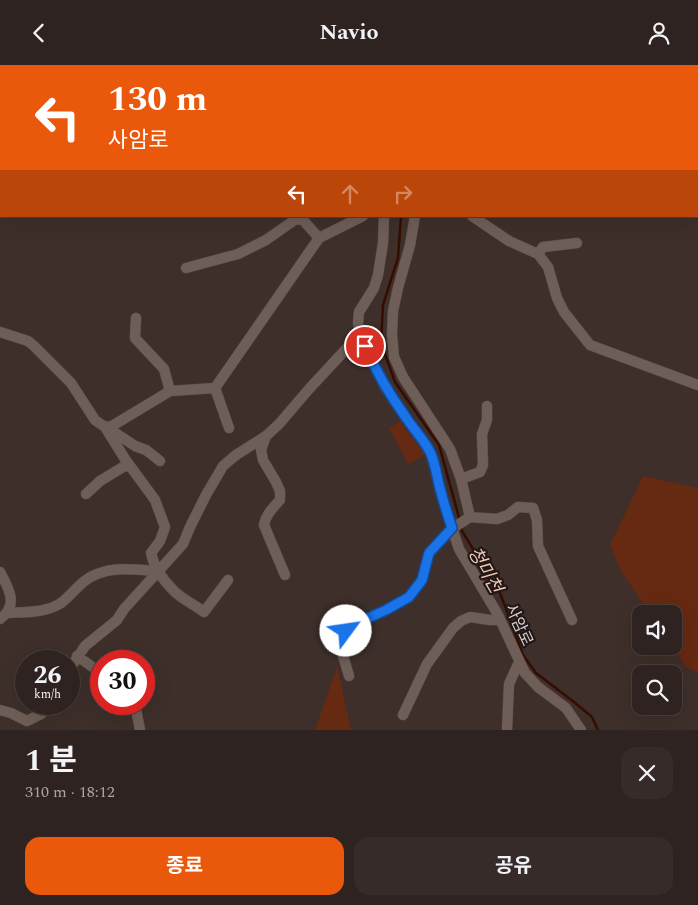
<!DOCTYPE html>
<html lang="ko">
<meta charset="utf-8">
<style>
:root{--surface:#2e2320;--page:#362b29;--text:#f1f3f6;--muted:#a7a4a5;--line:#49403e;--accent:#ea580c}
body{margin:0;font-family:Spectral,"Noto Sans KR",serif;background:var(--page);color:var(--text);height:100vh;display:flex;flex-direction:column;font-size:19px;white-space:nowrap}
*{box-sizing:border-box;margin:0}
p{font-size:16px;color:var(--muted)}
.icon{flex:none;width:28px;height:28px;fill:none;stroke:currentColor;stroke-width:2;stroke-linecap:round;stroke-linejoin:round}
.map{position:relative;height:665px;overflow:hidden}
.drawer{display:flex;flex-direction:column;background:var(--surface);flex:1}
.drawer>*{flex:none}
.hud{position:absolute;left:0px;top:0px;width:699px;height:152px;box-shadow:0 5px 20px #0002,0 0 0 1px var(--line);background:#ea580c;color:#fff;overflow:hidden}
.fabs{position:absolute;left:632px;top:540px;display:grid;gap:10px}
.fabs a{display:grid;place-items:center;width:50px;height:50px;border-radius:10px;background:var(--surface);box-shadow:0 5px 20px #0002,0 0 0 1px var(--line);font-size:25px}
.speed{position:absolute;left:15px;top:585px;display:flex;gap:10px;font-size:25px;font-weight:700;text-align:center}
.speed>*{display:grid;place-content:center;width:65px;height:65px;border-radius:50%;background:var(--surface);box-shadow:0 5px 20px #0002,0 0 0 1px var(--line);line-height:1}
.speed small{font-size:12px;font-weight:400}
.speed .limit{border:8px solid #d22;background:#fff;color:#111}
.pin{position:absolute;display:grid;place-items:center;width:42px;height:42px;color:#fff;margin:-21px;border:2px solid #fff;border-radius:50%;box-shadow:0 1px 5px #0007}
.me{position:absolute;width:55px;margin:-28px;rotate:59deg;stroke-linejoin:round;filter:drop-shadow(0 0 4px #0008)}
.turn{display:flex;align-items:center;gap:18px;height:105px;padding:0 25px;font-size:22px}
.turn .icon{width:65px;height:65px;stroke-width:2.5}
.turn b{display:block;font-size:35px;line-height:42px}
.lanes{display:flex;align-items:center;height:48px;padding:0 25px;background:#0003;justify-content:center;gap:25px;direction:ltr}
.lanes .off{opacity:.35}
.round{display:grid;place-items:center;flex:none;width:52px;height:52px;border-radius:15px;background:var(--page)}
.summary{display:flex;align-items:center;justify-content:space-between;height:85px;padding:0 25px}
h1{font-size:30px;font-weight:700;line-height:38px}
.button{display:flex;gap:10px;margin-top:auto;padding:10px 25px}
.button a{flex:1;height:58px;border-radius:15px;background:var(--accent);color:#fff;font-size:20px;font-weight:700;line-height:58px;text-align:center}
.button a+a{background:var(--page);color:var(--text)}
header{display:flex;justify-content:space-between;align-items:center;height:65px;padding:0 25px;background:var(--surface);font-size:22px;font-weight:700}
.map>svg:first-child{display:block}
.green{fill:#662911}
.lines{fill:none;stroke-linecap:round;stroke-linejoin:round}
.stream{stroke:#370c00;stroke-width:2.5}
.minor-casing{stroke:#584b46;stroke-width:11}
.major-casing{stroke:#584b46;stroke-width:15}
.minor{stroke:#6f5e58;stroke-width:10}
.major{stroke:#9d644f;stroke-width:14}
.route-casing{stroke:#114b97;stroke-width:12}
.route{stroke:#1a73e8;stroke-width:9}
.labels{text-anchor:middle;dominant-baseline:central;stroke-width:4.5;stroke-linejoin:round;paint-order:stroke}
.street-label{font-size:16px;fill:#dbd1cd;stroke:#201917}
.water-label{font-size:18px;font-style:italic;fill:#f8c6b5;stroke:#201917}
</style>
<header><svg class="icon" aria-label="back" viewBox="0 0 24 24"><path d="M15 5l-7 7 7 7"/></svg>Navio<svg class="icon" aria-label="person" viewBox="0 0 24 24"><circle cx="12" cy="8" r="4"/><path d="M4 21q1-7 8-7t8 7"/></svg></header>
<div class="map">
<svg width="698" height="665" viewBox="0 0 698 665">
<rect width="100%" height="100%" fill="#3e2f2a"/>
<path class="green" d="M400,356L425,390L408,399L389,363Z
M643,411L698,423V608L685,601L672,581H674V549H650L621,506L610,480Z
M337,601L351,665H315Z"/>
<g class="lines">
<path class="stream" d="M401,151L398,193L383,240L381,278L395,317L439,380L460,456
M461,462L462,466L500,528L523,590L536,608L574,637L592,652L598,665"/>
<g class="minor-casing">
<path id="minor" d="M541,0V1
M107,1L108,0
M384,151L383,178L378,210L374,223L359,247L358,258L360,269L365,281L375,303L385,322L405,352L424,378L431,390L437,411L440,426L459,484L497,548L525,608L538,622L566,643L581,665
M415,151L410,180L398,223L393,246L392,270L394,292L403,312L450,384L461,414L470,452
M472,151L509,176L538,189L548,202L557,233L564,247L590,280L698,320
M538,189L543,182L577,178
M186,203L238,189L266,175L296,154L303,155L319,173
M136,253L135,273L164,304L170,326
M0,267L28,276L34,281L71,318L95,355L105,362L112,361L170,326L215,323
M215,323L319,173L363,151
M215,323L229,363
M105,362L125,394L155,435L165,462L160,476L151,488C154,502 164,516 174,526C182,534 195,540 204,547L228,515
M108,363L135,381L146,385L160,396
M266,371L261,385L263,395L276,417L280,426V435C273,443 266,449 264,460L285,510
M461,414L480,407L483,400L482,369L487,355V341
M86,429L100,416L128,399
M0,507C9,524 19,540 0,554
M8,548C25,547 46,548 61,538C73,529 82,514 97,509C116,501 138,505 158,506
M77,591L101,608
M69,605L85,581L117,555L124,544L183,479L190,462L206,430L223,401L236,390L266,371L279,359L309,324L360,269
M349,611C346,599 338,580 341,570L366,554L386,545L409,532L422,515L429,488L453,463L470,452L497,454L508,450L518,442L533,443L537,455L538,481L572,555
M135,639L140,665
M0,645L11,648L27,656L41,649L50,639
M403,650L427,599L453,563L461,556L470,552L490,555H500
M507,665L509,619L519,597"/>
</g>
<g class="major-casing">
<path id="major" d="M142,0L144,1
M599,1L601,0"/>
</g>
<use href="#minor" class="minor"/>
<use href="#major" class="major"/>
</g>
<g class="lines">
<g class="route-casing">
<path id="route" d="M346,566L366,554L386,545L409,532L422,515L429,488L452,463C448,451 444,439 441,427C437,414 436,401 431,389C425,375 413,364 405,351C389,329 376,306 365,281"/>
</g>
<use href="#route" class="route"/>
</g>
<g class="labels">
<g class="street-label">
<text transform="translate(519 560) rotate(65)">사암로</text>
</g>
<g class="water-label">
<text transform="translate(485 505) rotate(60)">청미천</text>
</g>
</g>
</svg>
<div class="fabs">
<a><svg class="icon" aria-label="sound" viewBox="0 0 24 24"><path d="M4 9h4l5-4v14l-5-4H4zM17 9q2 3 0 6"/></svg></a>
<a><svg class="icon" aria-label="search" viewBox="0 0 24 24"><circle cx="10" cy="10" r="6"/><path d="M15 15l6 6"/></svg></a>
</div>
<div class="speed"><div>26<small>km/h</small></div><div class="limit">30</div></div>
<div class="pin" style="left:365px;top:281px;background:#d93025"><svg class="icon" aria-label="arrive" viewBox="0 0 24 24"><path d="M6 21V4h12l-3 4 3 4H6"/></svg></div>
<svg class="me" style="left:346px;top:566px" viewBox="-20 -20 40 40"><circle r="19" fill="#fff"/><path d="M0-13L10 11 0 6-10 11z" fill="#1a73e8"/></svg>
<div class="hud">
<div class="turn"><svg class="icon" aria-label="left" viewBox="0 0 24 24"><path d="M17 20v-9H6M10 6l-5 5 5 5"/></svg><div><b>130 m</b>사암로</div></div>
<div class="lanes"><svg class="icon" aria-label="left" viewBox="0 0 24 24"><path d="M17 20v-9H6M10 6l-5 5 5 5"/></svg><svg class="icon off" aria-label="ahead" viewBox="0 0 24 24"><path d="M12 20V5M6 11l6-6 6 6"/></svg><svg class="icon off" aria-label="right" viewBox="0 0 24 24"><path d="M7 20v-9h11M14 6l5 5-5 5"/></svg></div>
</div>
</div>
<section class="drawer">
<div class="summary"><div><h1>1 분</h1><p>310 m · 18:12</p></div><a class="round"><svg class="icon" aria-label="close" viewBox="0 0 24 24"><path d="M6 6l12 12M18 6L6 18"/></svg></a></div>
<div class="button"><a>종료</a><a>공유</a></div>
</section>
